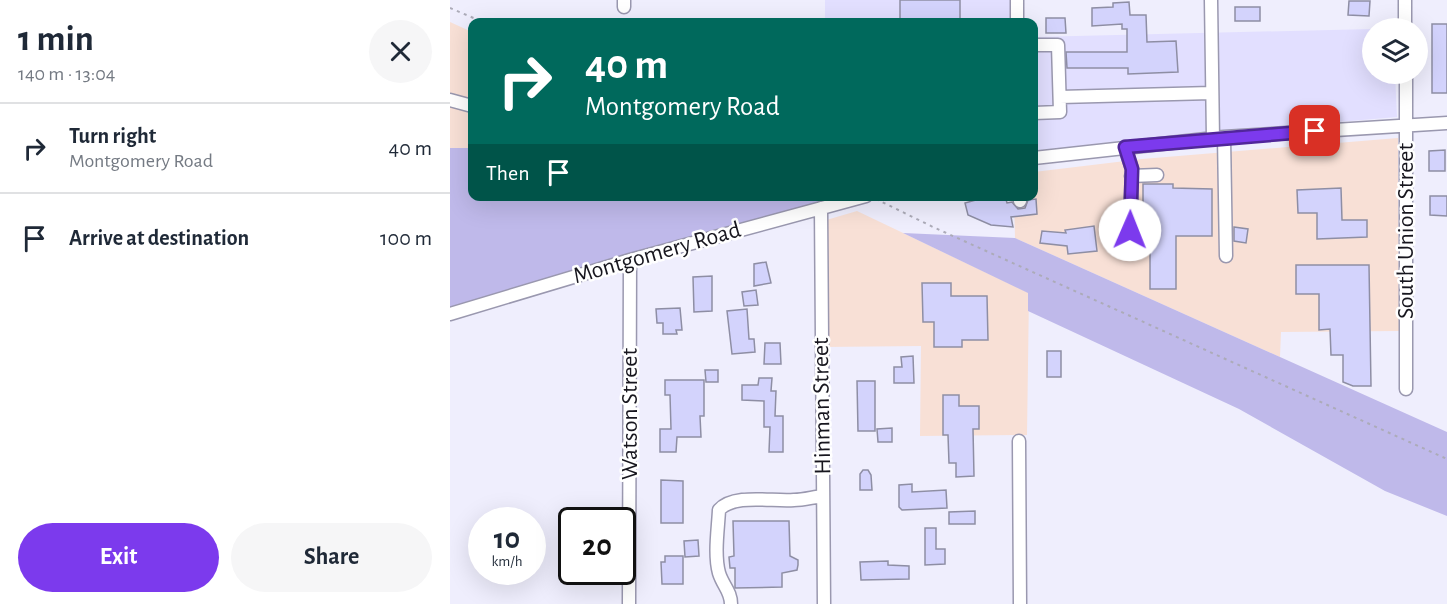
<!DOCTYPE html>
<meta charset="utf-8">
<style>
:root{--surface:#fff;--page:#f6f6f7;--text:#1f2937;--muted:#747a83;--line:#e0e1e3;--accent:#7c3aed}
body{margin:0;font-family:"Alegreya Sans",sans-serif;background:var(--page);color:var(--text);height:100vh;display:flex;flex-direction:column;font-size:22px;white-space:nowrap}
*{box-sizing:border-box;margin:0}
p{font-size:20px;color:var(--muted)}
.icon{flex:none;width:33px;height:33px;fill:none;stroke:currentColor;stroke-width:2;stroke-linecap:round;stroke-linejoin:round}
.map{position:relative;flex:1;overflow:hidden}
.details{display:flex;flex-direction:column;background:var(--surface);width:450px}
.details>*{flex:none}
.top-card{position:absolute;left:18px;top:18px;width:570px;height:183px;border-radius:12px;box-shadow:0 6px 24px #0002;background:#00695c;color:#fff;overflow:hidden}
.tools{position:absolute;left:912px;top:18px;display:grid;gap:12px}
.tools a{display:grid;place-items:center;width:66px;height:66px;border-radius:50%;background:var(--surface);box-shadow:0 6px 24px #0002;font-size:30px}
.speed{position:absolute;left:18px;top:507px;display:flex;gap:12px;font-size:30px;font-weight:700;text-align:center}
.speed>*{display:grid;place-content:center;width:78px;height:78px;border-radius:50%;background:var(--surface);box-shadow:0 6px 24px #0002;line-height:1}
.speed small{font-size:15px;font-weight:400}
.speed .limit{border:3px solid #111;border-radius:9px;background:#fff;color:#111}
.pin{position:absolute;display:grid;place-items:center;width:51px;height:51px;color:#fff;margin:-26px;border-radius:12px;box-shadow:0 3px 9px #0006}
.me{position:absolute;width:66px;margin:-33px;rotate:1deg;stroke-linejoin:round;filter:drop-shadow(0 0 4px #0008)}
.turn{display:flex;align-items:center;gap:21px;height:126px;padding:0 18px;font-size:27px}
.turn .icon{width:78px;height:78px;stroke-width:2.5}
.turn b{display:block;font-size:42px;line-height:51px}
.then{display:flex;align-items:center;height:57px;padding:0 18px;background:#0003;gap:12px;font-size:22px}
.round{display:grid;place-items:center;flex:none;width:63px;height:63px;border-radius:32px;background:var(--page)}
.overview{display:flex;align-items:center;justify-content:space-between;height:102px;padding:0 18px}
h1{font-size:36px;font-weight:600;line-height:45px}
.cta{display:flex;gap:12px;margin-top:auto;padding:12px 18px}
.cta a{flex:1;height:69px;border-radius:36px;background:var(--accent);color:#fff;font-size:24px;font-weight:600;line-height:69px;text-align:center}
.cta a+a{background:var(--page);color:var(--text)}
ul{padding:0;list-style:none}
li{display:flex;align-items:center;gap:18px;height:90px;padding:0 18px;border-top:2px solid var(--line)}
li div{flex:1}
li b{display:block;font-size:22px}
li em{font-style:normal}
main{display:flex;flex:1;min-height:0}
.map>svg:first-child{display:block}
.built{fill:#e2dfff}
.industrial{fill:#f8e0d6}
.green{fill:#bfb9ea}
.building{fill:#d3d3fc;stroke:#8e8ea4;stroke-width:1.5}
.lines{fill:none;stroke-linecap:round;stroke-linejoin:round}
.minor-casing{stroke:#9a98af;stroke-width:15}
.path{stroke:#acabb8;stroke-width:2;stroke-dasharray:3 4.5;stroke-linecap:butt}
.minor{stroke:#fff;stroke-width:12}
.route-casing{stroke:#51269a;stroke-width:15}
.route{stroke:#7c3aed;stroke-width:10}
.labels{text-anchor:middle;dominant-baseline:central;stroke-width:5;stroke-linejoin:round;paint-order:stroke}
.street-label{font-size:24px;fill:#17161e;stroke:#fff}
</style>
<main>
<section class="details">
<div class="overview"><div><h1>1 min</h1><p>140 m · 13:04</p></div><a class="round"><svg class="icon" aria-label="close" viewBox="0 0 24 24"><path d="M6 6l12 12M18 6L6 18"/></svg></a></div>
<ul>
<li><svg class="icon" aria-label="right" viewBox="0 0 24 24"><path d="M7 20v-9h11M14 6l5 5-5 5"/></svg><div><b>Turn right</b><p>Montgomery Road</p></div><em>40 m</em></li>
<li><svg class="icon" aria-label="arrive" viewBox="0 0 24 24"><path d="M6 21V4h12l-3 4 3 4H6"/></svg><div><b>Arrive at destination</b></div><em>100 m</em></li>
</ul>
<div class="cta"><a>Exit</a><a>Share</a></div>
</section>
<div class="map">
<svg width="997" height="604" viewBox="0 0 997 604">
<rect width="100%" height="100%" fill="#efeefd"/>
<path class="built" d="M375,0H571V22H375Z
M922,29V74H945L947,117L686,139L584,151V37Z"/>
<path class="industrial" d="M0,22L22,32V148H0Z
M948,138L949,331L831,332L830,357L565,238L564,197L584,196V172L692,159Z
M407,211L579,293L577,435L470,436L471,346L374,347L373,221Z"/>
<path class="green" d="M0,148H22V196L416,197L0,314Z
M453,233L565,238L997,432V516L935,491L789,409L578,311V293Z"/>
<path class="building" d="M450,0H510V19H450Z
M899,1H920L919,16L898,15Z
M679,2L680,15H696L697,42L726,41L728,72L678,74V68H617L616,52H677V29H672V24L642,26V8L663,7V3Z
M785,7H810V21H785Z
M596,18H615L616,33H596Z
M982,24H997V93H982Z
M995,150V171H979V151Z
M693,184H723V188L762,189V236H726V289H700V241H693Z
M891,188L892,220H917V237L867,239V213H848L847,190Z
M540,196H555L557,203L562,202L568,209L575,208L578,200L586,199L587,214L561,217L563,227L541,225L518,215L515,203Z
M980,196H997V216L980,215Z
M644,226L647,251L618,254L617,246L590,243L592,231L616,233L615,230Z
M784,227L798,229L796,243L784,241Z
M316,262L321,283L304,286V264Z
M846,265H919L921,386H903L893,382V355H881L880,329L869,330V294H846Z
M262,276V311L244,312L243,277Z
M472,283H501V296H537L538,340H512V347H484V322H473Z
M306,290L308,305L294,306L292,292Z
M230,308L232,330H226L227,334H213V323H207L206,309Z
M297,309L299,339H304L305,352L282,354L277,311Z
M315,343H330L331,364H314Z
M597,351H611V377H597Z
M463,356L464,383H444V367H452L451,357Z
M255,370H268V382H256Z
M309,378H322L321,391H326L325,416H333V452H319L320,427H314V401L292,400V385H308Z
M215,380H254V416H250L251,437H227L226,452H210V429H221L220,395H215Z
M407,381H425V431H408Z
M493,395H509V406H529V429H523L524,476L506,477V463H499L498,435H493Z
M442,428V442H428L427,429Z
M413,470H418L421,475L422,490H410V474Z
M211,480L233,481V523H211Z
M462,484V492L496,490L497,508L452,510L449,507V485Z
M525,511V524H499V512Z
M283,521H339L340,556L348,560V565L347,570L332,573V587L285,588V568H280L279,557L284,556Z
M475,528H486V549H495V564L475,565Z
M248,540L249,556L235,557L234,541Z
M215,556H233V584H212L211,562H215Z
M438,561V565L459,566V579L411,580L410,562Z"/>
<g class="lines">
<g class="minor-casing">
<path id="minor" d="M567,0V22
M761,0L763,139
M955,0V28
M174,7V0
M584,45H608L610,112L584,113
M956,74V389
M610,97L761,93
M0,100L22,106
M774,137L776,256
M675,147L682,169L680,230
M584,158L774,137L997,123
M681,176L707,175
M569,196L570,201
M371,208L374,604
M0,314L180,260L416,196
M569,441L570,604
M179,604L180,260
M281,604C281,591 273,586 269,573C264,554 268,530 269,510C284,493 323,502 344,500C354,500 363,497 373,496"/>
</g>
<path class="path" d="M0,8L33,22
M426,199L483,227L997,459"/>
<use href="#minor" class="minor"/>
</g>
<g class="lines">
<g class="route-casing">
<path id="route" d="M680,230L682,169L675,147L865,131"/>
</g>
<use href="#route" class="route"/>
</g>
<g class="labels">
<g class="street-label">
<text transform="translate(956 231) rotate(-90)">South Union Street</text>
<text transform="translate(207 253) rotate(-16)">Montgomery Road</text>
<text transform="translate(372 406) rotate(-91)">Hinman Street</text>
<text transform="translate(180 414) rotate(-90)">Watson Street</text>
</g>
</g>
</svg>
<div class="tools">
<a><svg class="icon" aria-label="layers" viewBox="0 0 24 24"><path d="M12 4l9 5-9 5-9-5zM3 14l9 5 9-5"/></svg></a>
</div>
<div class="speed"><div>10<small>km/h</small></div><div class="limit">20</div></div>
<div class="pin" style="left:865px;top:131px;background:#d93025"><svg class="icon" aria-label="arrive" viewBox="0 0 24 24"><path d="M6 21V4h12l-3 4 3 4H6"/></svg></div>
<svg class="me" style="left:680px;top:230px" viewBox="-20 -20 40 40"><circle r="19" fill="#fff"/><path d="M0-13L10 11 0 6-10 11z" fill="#7c3aed"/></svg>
<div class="top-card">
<div class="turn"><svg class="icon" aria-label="right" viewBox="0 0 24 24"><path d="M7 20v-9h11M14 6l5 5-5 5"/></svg><div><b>40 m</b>Montgomery Road</div></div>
<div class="then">Then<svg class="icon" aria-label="arrive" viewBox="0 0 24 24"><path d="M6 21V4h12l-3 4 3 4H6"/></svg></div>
</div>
</div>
</main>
